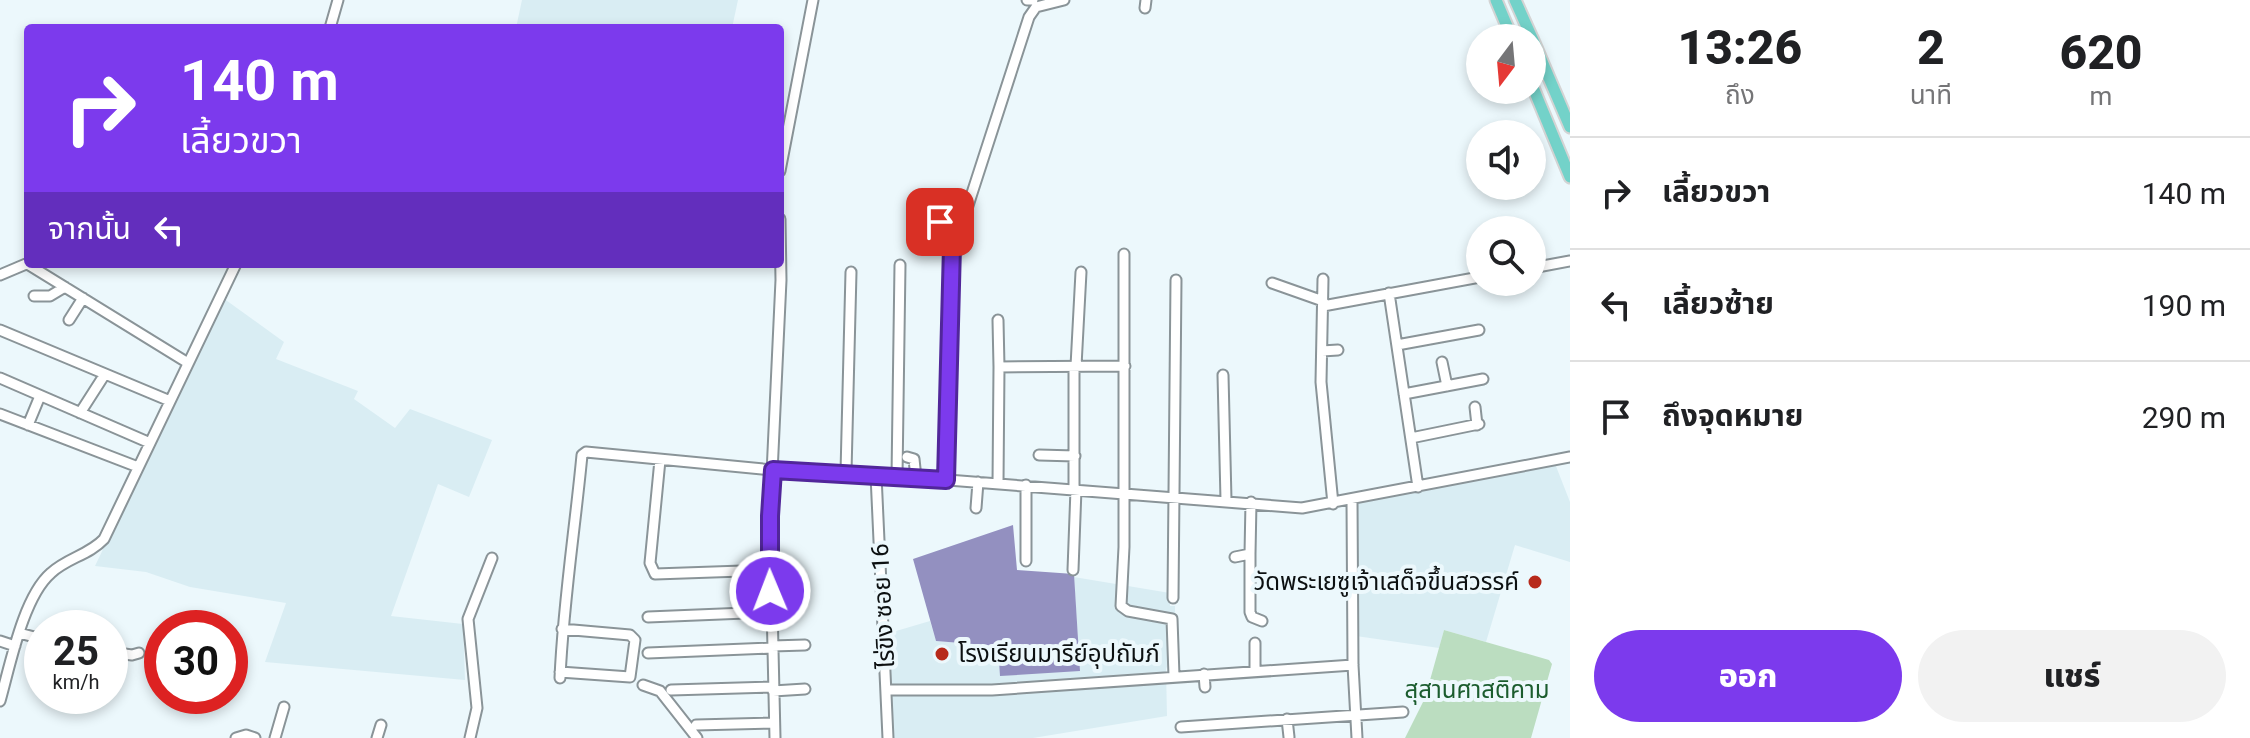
<!DOCTYPE html>
<html lang="th">
<meta charset="utf-8">
<style>
:root{--surface:#fff;--page:#f2f2f2;--text:#202124;--muted:#757577;--line:#e0e0e0;--accent:#7c3aed}
body{margin:0;font-family:Roboto,"Noto Sans Thai",sans-serif;background:var(--page);color:var(--text);height:100vh;display:flex;flex-direction:column;font-size:30px;white-space:nowrap}
*{box-sizing:border-box;margin:0}
p{font-size:26px;color:var(--muted)}
.icon{flex:none;width:44px;height:44px;fill:none;stroke:currentColor;stroke-width:2;stroke-linecap:round;stroke-linejoin:round}
.map{position:relative;flex:1;overflow:hidden}
.sheet{display:flex;flex-direction:column;background:var(--surface);width:680px}
.sheet>*{flex:none}
.top-card{position:absolute;left:24px;top:24px;width:760px;height:244px;border-radius:8px;box-shadow:0 4px 12px #0003;background:#7c3aed;color:#fff;overflow:hidden}
.needle{width:52px;rotate:196deg}
.fabs{position:absolute;left:1466px;top:24px;display:grid;gap:16px}
.fabs a{display:grid;place-items:center;width:80px;height:80px;border-radius:50%;background:var(--surface);box-shadow:0 4px 12px #0003;font-size:40px}
.speed{position:absolute;left:24px;top:610px;display:flex;gap:16px;font-size:40px;font-weight:700;text-align:center}
.speed>*{display:grid;place-content:center;width:104px;height:104px;border-radius:50%;background:var(--surface);box-shadow:0 4px 12px #0003;line-height:1}
.speed small{font-size:20px;font-weight:400}
.speed .limit{border:12px solid #d22;background:#fff;color:#111}
.pin{position:absolute;display:grid;place-items:center;width:68px;height:68px;color:#fff;margin:-34px;border-radius:16px;box-shadow:0 4px 12px #0006}
.me{position:absolute;width:88px;margin:-44px;rotate:359deg;stroke-linejoin:round;filter:drop-shadow(0 0 6px #0008)}
.turn{display:flex;align-items:center;gap:28px;height:168px;padding:0 24px;font-size:36px}
.turn .icon{width:104px;height:104px;stroke-width:2.5}
.turn b{display:block;font-size:56px;line-height:68px}
.then{display:flex;align-items:center;height:76px;padding:0 24px;background:#0003;gap:16px;font-size:30px}
.eta{display:flex;justify-content:space-evenly;align-items:center;height:136px;text-align:center}
.eta b{font-size:48px;font-weight:800;line-height:56px}
.action{display:flex;gap:16px;margin-top:auto;padding:16px 24px}
.action a{flex:1;height:92px;border-radius:48px;background:var(--accent);color:#fff;font-size:32px;font-weight:800;line-height:92px;text-align:center}
.action a+a{background:var(--page);color:var(--text)}
ul{padding:0;list-style:none}
li{display:flex;align-items:center;gap:24px;height:112px;padding:0 24px;border-top:2px solid var(--line)}
li div{flex:1}
li b{display:block;font-size:30px}
li em{font-style:normal}
main{display:flex;flex:1;min-height:0}
.map>svg:first-child{display:block}
.built{fill:#d9edf3}
.green{fill:#bbddc0}
.water{fill:#9390c0}
.lines{fill:none;stroke-linecap:round;stroke-linejoin:round}
.minor-casing{stroke:#8a9498;stroke-width:13}
.major-casing{stroke:#d3d4d4;stroke-width:15}
.minor{stroke:#fff;stroke-width:9}
.major{stroke:#73d2c9;stroke-width:11}
.route-casing{stroke:#51269a;stroke-width:20}
.route{stroke:#7c3aed;stroke-width:14}
.poi-dot{fill:#b72a1b;stroke:#ecf8fc;stroke-width:3}
.labels{text-anchor:middle;dominant-baseline:central;stroke-width:8;stroke-linejoin:round;paint-order:stroke}
.poi-label{font-size:24px;fill:#0c1011;stroke:#ecf8fc;text-anchor:end}
.street-label{font-size:24px;fill:#0c1011;stroke:#ecf8fc}
.park-label{font-size:24px;fill:#1b5c2e;stroke:#ecf8fc}
</style>
<main>
<div class="map">
<svg width="1570" height="738" viewBox="0 0 1570 738">
<rect width="100%" height="100%" fill="#ecf8fc"/>
<path class="built" d="M522,0H738L732,28H516Z
M223,298L284,342L276,359L358,391L354,399L395,428L410,409L492,440L469,497L438,484L391,616L463,624L465,680L265,662L286,603L190,587L146,572L95,566Z
M1552,456L1570,502V562L1515,545L1486,642L1444,630L1439,648L1356,636L1358,496Z
M1074,577L1170,593V606H1175V663L1168,664L1166,669L1167,716L1033,738H890L886,634L930,621L936,641L999,646L1080,671Z"/>
<path class="green" d="M1444,630L1549,660L1552,664L1531,738H1405L1425,698Z"/>
<path class="water" d="M1013,525L1017,570L1074,574L1080,671L1000,676L998,646L936,641L913,559Z"/>
<g class="lines">
<g class="minor-casing">
<path id="minor" d="M1027,0H1033
M1145,8L1146,0
M330,28L338,0
M780,171L813,0
M964,218L1029,17L1036,7L1064,0
M940,222L948,230L952,246L946,480
M1124,254V547L1121,606L1128,611L1172,619L1174,676
M1532,268L1570,261
M0,275L26,264L29,265L188,363
M1323,279L1321,382L1333,504
M1272,283L1323,301
M1389,293L1418,487
M34,296H50L65,287
M1323,306L1480,277
M69,320L83,298
M998,320L999,367
M0,330L170,401
M1397,345L1479,330
M1322,351L1338,350
M1442,362L1447,386
M1074,366V489
M1076,366L1081,272
M1223,375L1226,500
M0,378L150,443
M1404,394L1483,379
M1475,407L1477,425
M80,413L105,374
M0,414L138,467
M28,425L40,396
M1411,438L1479,424
M1039,455L1075,456
M907,457L914,459L916,478
M660,460L650,563L655,574L769,570
M846,472L851,272
M876,475L888,738
M897,476L900,265
M998,483L999,367L1125,366
M1026,485V561
M1352,500L1353,665L1357,738
M976,508L978,482
M1250,554V612L1252,617L1262,621
M1235,557L1250,554L1251,502
M1073,570L1076,489
M1173,598L1176,280
M648,617L771,612
M19,633L42,639
M0,641L15,646
M772,646L805,645
M110,652L132,655L139,653
M648,653L772,648
M1255,671V643
M560,672L630,677L635,640L630,635L562,629
M1204,674L1205,687
M560,678C563,604 575,529 582,455L586,452L773,470L846,472L1302,508L1570,457
M643,685L660,691L697,738
M671,690L773,687
M886,690H992L1353,665
M773,691L805,689
M0,701C10,666 23,597 51,573C67,558 89,555 104,539L236,264
M1287,719L1289,737
M696,725L774,723
M1181,727L1403,712
M236,738L246,735L255,738
M275,738L284,707
M377,738L381,725
M470,738L477,708L468,619L492,558
M775,738L770,516L781,280L780,219"/>
</g>
<g class="major-casing">
<path id="major" d="M1496,0L1512,38
M1515,0L1532,38
M1532,38L1570,127
M1532,85L1570,177"/>
</g>
<use href="#minor" class="minor"/>
<use href="#major" class="major"/>
</g>
<g class="lines">
<g class="route-casing">
<path id="route" d="M770,591V516L773,470L946,480L952,246L948,230L940,222"/>
</g>
<use href="#route" class="route"/>
</g>
<g class="poi-dot">
<circle cx="1535" cy="582" r="8"/>
<circle cx="942" cy="654" r="8"/>
</g>
<g class="labels">
<g class="poi-label">
<text x="1519" y="582">วัดพระเยซูเจ้าเสด็จขึ้นสวรรค์</text>
<text x="958" y="654" text-anchor="start">โรงเรียนมารีย์อุปถัมภ์</text>
</g>
<g class="street-label">
<text transform="translate(883 606) rotate(-93)">ไร่ขิง ซอย 16</text>
</g>
<g class="park-label">
<text x="1477" y="690">สุสานศาสติคาม</text>
</g>
</g>
</svg>
<div class="fabs">
<a><svg class="needle" viewBox="-14 -14 28 28"><path d="M0-13l5 13h-10z" fill="#e53935"/><path d="M0 13l5-13h-10z" fill="#757577"/></svg></a>
<a><svg class="icon" aria-label="sound" viewBox="0 0 24 24"><path d="M4 9h4l5-4v14l-5-4H4zM17 9q2 3 0 6"/></svg></a>
<a><svg class="icon" aria-label="search" viewBox="0 0 24 24"><circle cx="10" cy="10" r="6"/><path d="M15 15l6 6"/></svg></a>
</div>
<div class="speed"><div>25<small>km/h</small></div><div class="limit">30</div></div>
<div class="pin" style="left:940px;top:222px;background:#d93025"><svg class="icon" aria-label="arrive" viewBox="0 0 24 24"><path d="M6 21V4h12l-3 4 3 4H6"/></svg></div>
<svg class="me" style="left:770px;top:591px" viewBox="-20 -20 40 40"><circle r="17" fill="#7c3aed" stroke="#fff" stroke-width="3"/><path d="M0-11L8 9 0 5-8 9z" fill="#fff"/></svg>
<div class="top-card">
<div class="turn"><svg class="icon" aria-label="right" viewBox="0 0 24 24"><path d="M7 20v-9h11M14 6l5 5-5 5"/></svg><div><b>140 m</b>เลี้ยวขวา</div></div>
<div class="then">จากนั้น<svg class="icon" aria-label="left" viewBox="0 0 24 24"><path d="M17 20v-9H6M10 6l-5 5 5 5"/></svg></div>
</div>
</div>
<section class="sheet">
<div class="eta">
<div><b>13:26</b><p>ถึง</p></div>
<div><b>2</b><p>นาที</p></div>
<div><b>620</b><p>m</p></div>
</div>
<ul>
<li><svg class="icon" aria-label="right" viewBox="0 0 24 24"><path d="M7 20v-9h11M14 6l5 5-5 5"/></svg><div><b>เลี้ยวขวา</b></div><em>140 m</em></li>
<li><svg class="icon" aria-label="left" viewBox="0 0 24 24"><path d="M17 20v-9H6M10 6l-5 5 5 5"/></svg><div><b>เลี้ยวซ้าย</b></div><em>190 m</em></li>
<li><svg class="icon" aria-label="arrive" viewBox="0 0 24 24"><path d="M6 21V4h12l-3 4 3 4H6"/></svg><div><b>ถึงจุดหมาย</b></div><em>290 m</em></li>
</ul>
<div class="action"><a>ออก</a><a>แชร์</a></div>
</section>
</main>
